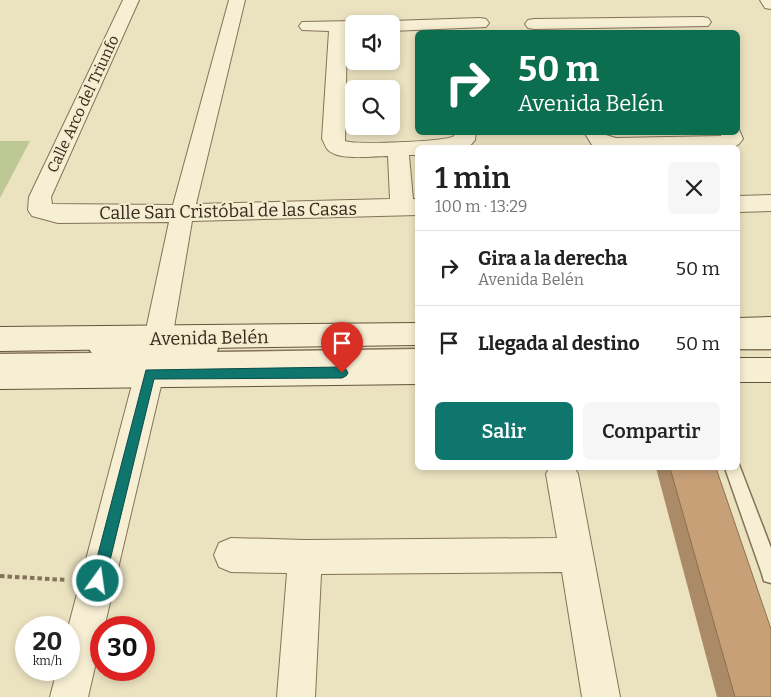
<!DOCTYPE html>
<html lang="es">
<meta charset="utf-8">
<style>
:root{--surface:#fff;--page:#f6f6f6;--text:#222;--muted:#767676;--line:#e0e0e0;--accent:#0f766e}
body{margin:0;font-family:Bitter,serif;background:var(--page);color:var(--text);height:100vh;display:flex;flex-direction:column;font-size:19px;white-space:nowrap}
*{box-sizing:border-box;margin:0}
p{font-size:16px;color:var(--muted)}
.icon{flex:none;width:28px;height:28px;fill:none;stroke:currentColor;stroke-width:2;stroke-linecap:round;stroke-linejoin:round}
.map{position:relative;flex:1;overflow:hidden}
.details{position:absolute;left:415px;top:145px;width:325px;height:325px;display:flex;flex-direction:column;background:var(--surface);border-radius:8px;box-shadow:0 2px 8px #0003}
.details>*{flex:none}
.top-card{position:absolute;left:415px;top:30px;width:325px;height:105px;border-radius:8px;box-shadow:0 2px 8px #0003;background:#0b6e4f;color:#fff;overflow:hidden}
.controls{position:absolute;left:345px;top:15px;display:grid;gap:10px}
.controls a{display:grid;place-items:center;width:55px;height:55px;border-radius:8px;background:var(--surface);box-shadow:0 2px 8px #0003;font-size:25px}
.speed{position:absolute;left:15px;top:616px;display:flex;gap:10px;font-size:25px;font-weight:700;text-align:center}
.speed>*{display:grid;place-content:center;width:65px;height:65px;border-radius:50%;background:var(--surface);box-shadow:0 2px 8px #0003;line-height:1}
.speed small{font-size:12px;font-weight:400}
.speed .limit{border:8px solid #d22;background:#fff;color:#111}
.pin{position:absolute;display:grid;place-items:center;width:42px;height:42px;color:#fff;margin:-51px -21px;border-radius:50% 50% 50% 0;rotate:-45deg;box-shadow:0 0 5px #0007}
.pin .icon{rotate:45deg}
.me{position:absolute;width:55px;margin:-28px;rotate:14deg;stroke-linejoin:round;filter:drop-shadow(0 0 4px #0008)}
.turn{display:flex;align-items:center;gap:18px;height:105px;padding:0 20px;font-size:22px}
.turn .icon{width:65px;height:65px;stroke-width:2.5}
.turn b{display:block;font-size:35px;line-height:42px}
.round{display:grid;place-items:center;flex:none;width:52px;height:52px;border-radius:8px;background:var(--page)}
.summary{display:flex;align-items:center;justify-content:space-between;height:85px;padding:0 20px}
h1{font-size:30px;font-weight:600;line-height:38px}
.primary-button{display:flex;gap:10px;margin-top:auto;padding:10px 20px}
.primary-button a{flex:1;height:58px;border-radius:8px;background:var(--accent);color:#fff;font-size:20px;font-weight:600;line-height:58px;text-align:center}
.primary-button a+a{background:var(--page);color:var(--text)}
ul{padding:0;list-style:none}
li{display:flex;align-items:center;gap:15px;height:75px;padding:0 20px;border-top:1px solid var(--line)}
li div{flex:1}
li b{display:block;font-size:19px}
li em{font-style:normal}
.map>svg:first-child{display:block}
.green{fill:#bec895}
.lines{fill:none;stroke-linecap:round;stroke-linejoin:round}
.service-casing{stroke:#837359;stroke-width:3}
.minor-casing{stroke:#837359;stroke-width:2}
.secondary-casing{stroke:#65543c;stroke-width:2}
.path{stroke:#837359;stroke-width:4;stroke-dasharray:4.5 3;stroke-linecap:butt}
.service{fill:#f7efd3;fill-rule:evenodd}
.minor{fill:#f7efd3;fill-rule:evenodd}
.secondary{fill:#f7efd3;fill-rule:evenodd}
.wall{fill:#ab8a67}
.building{fill:#c7a078;stroke:#8b7054}
.route{fill:#0f766e;stroke:#0a4d48}
.labels{text-anchor:middle;dominant-baseline:central;stroke-width:4;stroke-linejoin:round;paint-order:stroke}
.far-street-label{font-size:15px;fill:#342a1d;stroke:#f3eccf}
.street-label{font-size:18px;fill:#342a1d;stroke:#f3eccf}
</style>
<div class="map">
<svg width="771" height="697" viewBox="0 0 771 697">
<rect width="100%" height="100%" fill="#ebe2c0"/>
<path class="green" d="M0,141H30L0,198Z"/>
<g class="lines">
<g class="service-casing">
<path id="service" d="M738,337H771V349H738Z
M211,342L216,343L218,348L217,352L418,349V363L0,368V354L92,353L89,349L92,344L97,343Z
M738,462L771,548V583L764,581L762,574L725,468H738Z"/>
</g>
<g class="minor-casing">
<path id="minor" d="M123,0H139L51,197L52,204L173,205L229,0H245L196,204L390,199L388,156C373,156 339,161 328,150C325,147 324,142 322,139L329,31L302,30L299,26L302,22L354,21L361,24H354V31H347L345,141C355,145 446,142 454,136L455,132H476L475,140L468,148H418V155H409L413,199H418V215L192,221L172,339L104,628H101V641L88,697H50L57,670H69L68,628L144,339L169,222L58,223L32,216L28,210L29,197Z
M760,0H771V9L765,8Z
M702,17L708,18L711,22L708,26L534,29L528,28L525,24L528,20L534,19Z
M480,18L486,19L489,23L486,27L391,31V24H384L391,21Z
M738,127L743,139L739,144L733,148H600L592,145L584,132H605L606,135L616,138L721,136V132H738Z
M771,195V211L738,212V196Z
M549,468H575L578,474L620,697H582L562,572L321,574L315,697H277L287,573L231,572L219,567L214,555L219,543L231,538L305,540L557,538L546,474Z"/>
</g>
<g class="secondary-casing">
<path id="secondary" d="M771,317V339L738,340V318Z
M418,323V345L0,351V327Z
M738,358H771V382H738Z
M418,360V384L0,389V363Z"/>
</g>
<path class="path" d="M0,576L67,580"/>
<use href="#service" class="service"/>
<use href="#minor" class="minor"/>
<use href="#secondary" class="secondary"/>
</g>
<path class="wall" d="M656,468H716L771,697H717Z"/>
<path class="building" d="M670,468H716L771,629V697H735Z"/>
<path class="route" d="M342,367L346,369L348,373L346,376L342,378L154,379L105,581L103,586L98,588L93,586L91,581L146,370Z"/>
<g class="labels">
<g class="far-street-label">
<text transform="translate(83 104) rotate(-65)">Calle Arco del Triunfo</text>
</g>
<g class="street-label">
<text transform="translate(228 211) rotate(-1)">Calle San Cristóbal de las Casas</text>
<text transform="translate(209 338) rotate(-1)">Avenida Belén</text>
</g>
</g>
</svg>
<div class="controls">
<a><svg class="icon" aria-label="sound" viewBox="0 0 24 24"><path d="M4 9h4l5-4v14l-5-4H4zM17 9q2 3 0 6"/></svg></a>
<a><svg class="icon" aria-label="search" viewBox="0 0 24 24"><circle cx="10" cy="10" r="6"/><path d="M15 15l6 6"/></svg></a>
</div>
<div class="speed"><div>20<small>km/h</small></div><div class="limit">30</div></div>
<div class="pin" style="left:342px;top:373px;background:#d93025"><svg class="icon" aria-label="arrive" viewBox="0 0 24 24"><path d="M6 21V4h12l-3 4 3 4H6"/></svg></div>
<svg class="me" style="left:98px;top:581px" viewBox="-20 -20 40 40"><circle r="17" fill="#0f766e" stroke="#fff" stroke-width="3"/><path d="M0-11L8 9 0 5-8 9z" fill="#fff"/></svg>
<div class="top-card">
<div class="turn"><svg class="icon" aria-label="right" viewBox="0 0 24 24"><path d="M7 20v-9h11M14 6l5 5-5 5"/></svg><div><b>50 m</b>Avenida Belén</div></div>
</div>
<section class="details">
<div class="summary"><div><h1>1 min</h1><p>100 m · 13:29</p></div><a class="round"><svg class="icon" aria-label="close" viewBox="0 0 24 24"><path d="M6 6l12 12M18 6L6 18"/></svg></a></div>
<ul>
<li><svg class="icon" aria-label="right" viewBox="0 0 24 24"><path d="M7 20v-9h11M14 6l5 5-5 5"/></svg><div><b>Gira a la derecha</b><p>Avenida Belén</p></div><em>50 m</em></li>
<li><svg class="icon" aria-label="arrive" viewBox="0 0 24 24"><path d="M6 21V4h12l-3 4 3 4H6"/></svg><div><b>Llegada al destino</b></div><em>50 m</em></li>
</ul>
<div class="primary-button"><a>Salir</a><a>Compartir</a></div>
</section>
</div>
